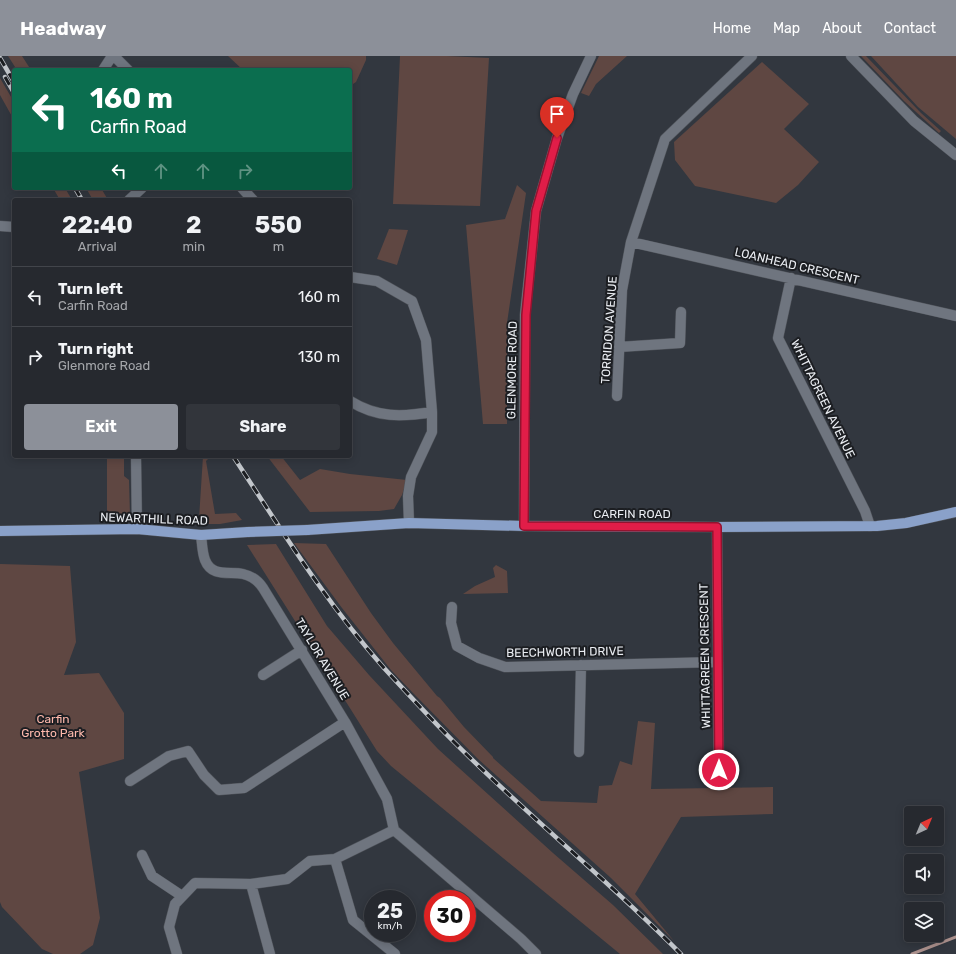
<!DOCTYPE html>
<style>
:root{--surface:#26292f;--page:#32353b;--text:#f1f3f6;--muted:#a4a6aa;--line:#42454b;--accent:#8c9099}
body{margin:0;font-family:Rubik,sans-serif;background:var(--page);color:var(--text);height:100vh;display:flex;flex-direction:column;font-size:15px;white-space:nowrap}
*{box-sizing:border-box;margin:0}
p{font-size:13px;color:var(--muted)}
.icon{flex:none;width:22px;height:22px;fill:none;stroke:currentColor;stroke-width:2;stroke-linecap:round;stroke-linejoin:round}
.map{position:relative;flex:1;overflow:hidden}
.sheet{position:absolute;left:12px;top:142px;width:340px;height:260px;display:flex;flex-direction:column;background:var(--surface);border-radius:4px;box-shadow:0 2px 10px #0003,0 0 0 1px var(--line)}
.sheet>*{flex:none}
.hud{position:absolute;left:12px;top:12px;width:340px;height:122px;border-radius:4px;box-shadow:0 2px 10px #0003,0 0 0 1px var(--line);background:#0b6e4f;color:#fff;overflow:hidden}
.needle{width:26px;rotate:44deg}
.fabs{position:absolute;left:904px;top:750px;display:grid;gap:8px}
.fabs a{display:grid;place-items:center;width:40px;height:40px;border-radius:4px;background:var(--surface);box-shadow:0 2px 10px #0003,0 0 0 1px var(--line);font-size:20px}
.speed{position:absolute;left:364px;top:834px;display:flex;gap:8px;font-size:20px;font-weight:700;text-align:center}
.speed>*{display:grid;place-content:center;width:52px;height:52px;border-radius:50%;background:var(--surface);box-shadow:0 2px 10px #0003,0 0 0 1px var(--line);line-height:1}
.speed small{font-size:10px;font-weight:400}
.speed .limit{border:6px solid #d22;background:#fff;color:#111}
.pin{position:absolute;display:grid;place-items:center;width:34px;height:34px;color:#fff;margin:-41px -17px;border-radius:50% 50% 50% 0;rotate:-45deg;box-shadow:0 0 4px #0007}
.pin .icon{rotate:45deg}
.me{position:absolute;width:44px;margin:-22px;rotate:0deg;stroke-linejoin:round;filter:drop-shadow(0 0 3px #0008)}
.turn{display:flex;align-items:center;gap:14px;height:84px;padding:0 12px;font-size:18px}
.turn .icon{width:52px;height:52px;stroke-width:2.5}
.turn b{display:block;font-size:28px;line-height:34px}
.lanes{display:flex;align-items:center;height:38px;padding:0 12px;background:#0003;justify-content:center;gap:20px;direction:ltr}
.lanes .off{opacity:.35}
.eta{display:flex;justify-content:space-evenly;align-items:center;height:68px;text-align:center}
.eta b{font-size:24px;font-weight:700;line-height:28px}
.cta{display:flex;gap:8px;margin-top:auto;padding:8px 12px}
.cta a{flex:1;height:46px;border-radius:4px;background:var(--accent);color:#fff;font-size:16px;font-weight:700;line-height:46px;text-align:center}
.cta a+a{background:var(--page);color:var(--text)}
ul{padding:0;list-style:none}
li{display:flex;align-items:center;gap:12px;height:60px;padding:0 12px;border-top:1px solid var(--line)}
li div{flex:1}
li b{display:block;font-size:15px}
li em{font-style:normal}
header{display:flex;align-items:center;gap:24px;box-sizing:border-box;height:56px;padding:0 20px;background:var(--accent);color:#fff}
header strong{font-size:19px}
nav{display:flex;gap:22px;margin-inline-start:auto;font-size:14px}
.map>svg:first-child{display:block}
.green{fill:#5f4742}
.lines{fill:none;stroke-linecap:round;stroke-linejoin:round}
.stream{stroke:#ac918d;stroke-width:3}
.minor-casing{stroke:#50545b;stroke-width:11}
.major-casing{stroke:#50545b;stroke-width:11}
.minor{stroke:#6f757f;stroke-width:10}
.major{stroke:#8aa1c9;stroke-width:10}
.rail-casing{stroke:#c2c6cb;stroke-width:4.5}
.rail{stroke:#1c1e22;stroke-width:3;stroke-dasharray:9;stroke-linecap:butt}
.major-bridge-casing{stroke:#50545b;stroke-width:11;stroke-linecap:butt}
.major-bridge{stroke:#8aa1c9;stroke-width:10}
.route-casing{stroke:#92132f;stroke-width:10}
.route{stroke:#e11d48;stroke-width:7}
.labels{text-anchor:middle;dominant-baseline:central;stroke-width:4;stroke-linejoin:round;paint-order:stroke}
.street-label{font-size:12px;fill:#eaedf2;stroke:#1c1e22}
.park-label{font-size:12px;fill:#feb9ac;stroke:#1c1e22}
</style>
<header>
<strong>Headway</strong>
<nav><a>Home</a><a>Map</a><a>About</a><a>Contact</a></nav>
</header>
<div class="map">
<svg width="956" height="898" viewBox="0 0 956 898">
<rect width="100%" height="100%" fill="#32373f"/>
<path class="green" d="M8,0H22L31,14H17Z
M228,0H366V4L356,26L350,30V14H243Z
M400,0H447L489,2L480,150L393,148Z
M599,0H627L596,28L589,40L581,37Z
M861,0H866L921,57L941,75L939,77L904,45Z
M871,0H956V83L918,51Z
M762,6L809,48L784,73L819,106L798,129L776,147L695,130L675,104L674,86Z
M0,22L14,46V64L0,39Z
M517,129L526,137L507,267V368H483L466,169L505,163Z
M53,132H65L72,144H60Z
M86,132H101L108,144H93Z
M389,173L408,174L397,209L377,203Z
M107,400H124V420L129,424L130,459L126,463L107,464Z
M203,400H211L206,405L215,458L236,457L242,464L220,468H203L200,463H199Z
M267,400H281L300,424L320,413L350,418L407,424L402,439L394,453L379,455L310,456Z
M294,487L326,488L371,557L393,587L437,640L440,642L464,671L493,701V702L541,745L597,747L599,730L612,729L620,705L632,709L638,665L655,667L651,733L773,731V758L681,761L635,838L674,885L611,822L478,703L413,637L391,614L342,552Z
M276,488L327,570L369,619L438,693L553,797L613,849L663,898H620L391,710L377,695L247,489Z
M0,508L70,510L76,586L64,619L99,617L124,657V703L79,716L100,862L93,889L80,898H53L42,893L2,851L0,846Z
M496,509L507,515L508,537L463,538L475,530L495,521L493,512Z"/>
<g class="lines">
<path class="stream" d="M912,898L956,881"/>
<g class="minor-casing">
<path id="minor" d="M114,0L128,14
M851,0L914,65L956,99
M103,14L112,0
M242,132L253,144
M129,144L142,132
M0,170L14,171
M631,186L956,260
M350,221L377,225L412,245L426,284L432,356V376L411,421L408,440L409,467
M791,222L778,282L865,455L870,470
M619,291L680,287L681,256
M617,340L622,234L631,186L665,83L752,0
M350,345C377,362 402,361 432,356
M136,400L137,473
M524,470L525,259L536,155L557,82L573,38L591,0
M717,471L719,729
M201,479C202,486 202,496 205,504C212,522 230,515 243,518C252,520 259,526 263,532L345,666L387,743L394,774L521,883L536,898
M452,551L451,567L457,590L479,602L505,611L718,606
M263,619L302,594
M579,696L581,609
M130,725L169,700L188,695L204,719L219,734L244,732L345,666
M142,799L152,820L182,840
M335,803L353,864L395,898
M251,828L270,898
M177,898L169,871L175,848L195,827L251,828L287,823L310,805L335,803L394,774"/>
</g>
<g class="major-casing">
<path id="major" d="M307,474L409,467L524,470L717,471L877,470L906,467L956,456
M0,475L137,473L201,479L248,476"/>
</g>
<use href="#minor" class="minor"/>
<use href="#major" class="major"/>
<g class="rail-casing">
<path id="rail" d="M0,2L14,26
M5,21L14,37
M75,132L82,144
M233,400C281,473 326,547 384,612C407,637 430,662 454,686C527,759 608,824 681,898"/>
</g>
<use href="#rail" class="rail"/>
<g class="major-bridge-casing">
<path id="major-bridge" d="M248,476L307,474"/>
</g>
<use href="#major-bridge" class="major-bridge"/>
</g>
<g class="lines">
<g class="route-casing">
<path id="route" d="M557,82L536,155L526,259L524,470L717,471L719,714"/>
</g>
<use href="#route" class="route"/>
</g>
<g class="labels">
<g class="street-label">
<text transform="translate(797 210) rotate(13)">LOANHEAD CRESCENT</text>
<text transform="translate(609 274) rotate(-86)">TORRIDON AVENUE</text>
<text transform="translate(512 314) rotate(-89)">GLENMORE ROAD</text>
<text transform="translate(823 343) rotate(64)">WHITTAGREEN AVENUE</text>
<text x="632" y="458">CARFIN ROAD</text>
<text transform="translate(154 463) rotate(2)">NEWARTHILL ROAD</text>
<text transform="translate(565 596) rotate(-1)">BEECHWORTH DRIVE</text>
<text transform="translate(705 600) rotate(-91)">WHITTAGREEN CRESCENT</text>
<text transform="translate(322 603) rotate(59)">TAYLOR AVENUE</text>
</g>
<g class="park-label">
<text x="53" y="663">Carfin<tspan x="53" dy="14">Grotto Park</tspan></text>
</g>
</g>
</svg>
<div class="fabs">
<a><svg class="needle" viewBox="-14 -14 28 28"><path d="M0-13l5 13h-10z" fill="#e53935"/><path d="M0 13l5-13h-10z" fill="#a4a6aa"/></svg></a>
<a><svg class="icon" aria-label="sound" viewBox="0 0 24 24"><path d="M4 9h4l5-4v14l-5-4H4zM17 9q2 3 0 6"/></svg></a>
<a><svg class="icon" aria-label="layers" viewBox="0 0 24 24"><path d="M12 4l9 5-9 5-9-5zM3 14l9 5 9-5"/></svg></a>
</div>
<div class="speed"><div>25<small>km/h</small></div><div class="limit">30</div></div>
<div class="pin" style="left:557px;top:82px;background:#d93025"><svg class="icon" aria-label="arrive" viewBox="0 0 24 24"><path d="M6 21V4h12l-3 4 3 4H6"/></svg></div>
<svg class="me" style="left:719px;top:714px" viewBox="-20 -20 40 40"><circle r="17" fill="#e11d48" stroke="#fff" stroke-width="3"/><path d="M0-11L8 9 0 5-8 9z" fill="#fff"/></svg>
<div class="hud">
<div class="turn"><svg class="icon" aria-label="left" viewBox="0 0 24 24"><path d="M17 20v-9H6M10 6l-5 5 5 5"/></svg><div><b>160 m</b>Carfin Road</div></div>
<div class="lanes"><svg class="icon" aria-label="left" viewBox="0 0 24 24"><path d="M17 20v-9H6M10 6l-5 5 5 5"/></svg><svg class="icon off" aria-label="ahead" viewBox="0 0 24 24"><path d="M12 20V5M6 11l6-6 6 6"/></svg><svg class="icon off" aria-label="ahead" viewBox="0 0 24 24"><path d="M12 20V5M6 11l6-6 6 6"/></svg><svg class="icon off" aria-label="right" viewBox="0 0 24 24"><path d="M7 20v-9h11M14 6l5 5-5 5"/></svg></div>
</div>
<section class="sheet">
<div class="eta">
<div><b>22:40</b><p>Arrival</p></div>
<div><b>2</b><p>min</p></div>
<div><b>550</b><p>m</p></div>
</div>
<ul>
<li><svg class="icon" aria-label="left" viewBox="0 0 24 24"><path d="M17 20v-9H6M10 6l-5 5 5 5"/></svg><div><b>Turn left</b><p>Carfin Road</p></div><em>160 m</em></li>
<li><svg class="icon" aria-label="right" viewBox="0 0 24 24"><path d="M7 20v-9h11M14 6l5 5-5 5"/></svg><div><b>Turn right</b><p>Glenmore Road</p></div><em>130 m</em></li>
</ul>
<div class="cta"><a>Exit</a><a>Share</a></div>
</section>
</div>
